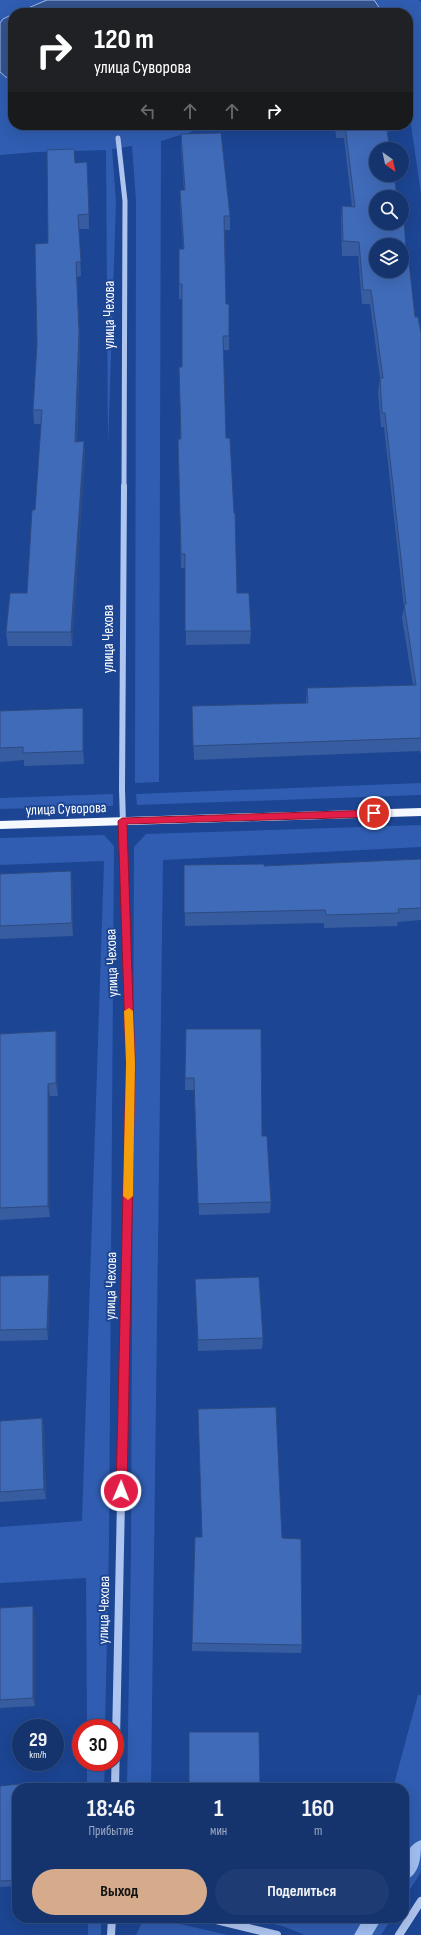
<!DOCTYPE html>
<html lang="ru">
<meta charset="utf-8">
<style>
:root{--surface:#15346e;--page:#1e3c73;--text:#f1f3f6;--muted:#9daac2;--line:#344f81;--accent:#d6ab8b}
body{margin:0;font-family:"Sofia Sans Condensed",sans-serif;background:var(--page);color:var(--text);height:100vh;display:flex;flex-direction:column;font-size:15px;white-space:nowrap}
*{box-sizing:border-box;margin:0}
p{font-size:13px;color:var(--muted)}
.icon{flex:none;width:22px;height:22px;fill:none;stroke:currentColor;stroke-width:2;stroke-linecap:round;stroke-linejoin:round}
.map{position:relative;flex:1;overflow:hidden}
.side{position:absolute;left:12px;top:1783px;width:397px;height:140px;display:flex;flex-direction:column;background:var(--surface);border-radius:16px;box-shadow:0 4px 16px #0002,0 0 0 1px var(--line)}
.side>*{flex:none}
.guide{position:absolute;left:8px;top:8px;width:405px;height:122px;border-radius:16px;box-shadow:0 4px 16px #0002,0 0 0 1px var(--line);background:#202124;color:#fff;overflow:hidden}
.needle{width:26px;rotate:147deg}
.controls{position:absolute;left:369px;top:142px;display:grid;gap:8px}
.controls a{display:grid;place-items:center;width:40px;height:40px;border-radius:50%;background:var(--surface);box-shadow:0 4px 16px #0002,0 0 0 1px var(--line);font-size:20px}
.speed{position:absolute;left:12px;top:1719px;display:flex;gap:8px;font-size:20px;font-weight:700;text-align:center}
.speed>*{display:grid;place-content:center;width:52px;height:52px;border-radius:50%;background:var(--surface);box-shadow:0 4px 16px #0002,0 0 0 1px var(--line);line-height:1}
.speed small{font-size:10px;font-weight:400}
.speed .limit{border:6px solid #d22;background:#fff;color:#111}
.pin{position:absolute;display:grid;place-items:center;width:34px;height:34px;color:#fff;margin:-17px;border:2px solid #fff;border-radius:50%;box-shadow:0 1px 4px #0007}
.me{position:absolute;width:44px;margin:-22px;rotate:1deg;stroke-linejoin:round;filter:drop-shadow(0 0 3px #0008)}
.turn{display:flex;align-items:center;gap:14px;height:84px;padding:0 20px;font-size:18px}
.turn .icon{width:52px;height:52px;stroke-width:2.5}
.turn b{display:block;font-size:28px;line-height:34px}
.lanes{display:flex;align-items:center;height:38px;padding:0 20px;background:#0003;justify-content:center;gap:20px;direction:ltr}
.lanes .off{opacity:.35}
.eta{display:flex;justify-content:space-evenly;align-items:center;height:68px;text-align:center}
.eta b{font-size:24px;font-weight:700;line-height:28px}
.cta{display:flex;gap:8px;margin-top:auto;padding:8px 20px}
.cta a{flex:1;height:46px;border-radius:24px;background:var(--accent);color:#111;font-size:16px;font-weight:700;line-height:46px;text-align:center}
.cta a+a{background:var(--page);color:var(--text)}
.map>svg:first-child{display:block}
.green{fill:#305db1}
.water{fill:#34528c;stroke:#a1bef1}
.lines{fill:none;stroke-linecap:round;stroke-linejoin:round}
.stream{fill:#a1bef1;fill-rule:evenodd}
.minor-far2{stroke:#aec5ef;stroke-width:5}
.minor-far1{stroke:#aec5ef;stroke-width:6}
.minor{stroke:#aec5ef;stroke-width:8}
.major{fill:#f5f8ff;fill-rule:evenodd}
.wall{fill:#375c9f}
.shaded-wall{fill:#2d4b82}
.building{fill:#406bb9;stroke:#2d4b82;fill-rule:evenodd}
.route{fill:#e11d48;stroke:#92132f}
.slow{fill:#f59e0b}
.labels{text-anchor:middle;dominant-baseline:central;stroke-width:4;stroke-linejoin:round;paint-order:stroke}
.street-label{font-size:15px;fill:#fff;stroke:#1c4593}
</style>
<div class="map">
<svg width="421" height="1935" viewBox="0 0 421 1935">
<rect width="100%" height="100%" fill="#1c4593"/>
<path class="green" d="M0,0H47C35,5 6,13 0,23Z
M374,0H419L421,2V194L408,104V13H383Z
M0,72L13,83V125H213L161,141L159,782L135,783L136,201L132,146L112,149L116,201L108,448L106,150L37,152L0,155Z
M421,783V795L137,805L136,794Z
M113,794V806L0,809V798Z
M421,825V847L163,860L151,1788H127L131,1554L134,847L146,834Z
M104,835L114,846L109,1544L105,1728H87L86,1578L0,1583V1527L82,1521L104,861L0,865V838Z
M418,1695H421V1872L404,1899V1788H393Z
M87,1762H105L104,1788H87Z
M88,1918H101V1935H88Z
M144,1918H168L175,1923L228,1935H136Z
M252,1918H392L381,1935H305L285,1927Z"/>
<path class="water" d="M47,0H374L383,13H16Z
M13,14V83L0,72V23L3,19Z"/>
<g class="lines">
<path class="stream" d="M421,1840C421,1856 421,1874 404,1881C404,1865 403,1847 421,1840Z
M364,1918H382L372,1935H354Z"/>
<path class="minor-far2" d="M118,138L125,201L124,487"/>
<path class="minor-far1" d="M124,486L122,789L130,1063L129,1118"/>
<path class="minor" d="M115,1788L129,1117
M208,1918L277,1935
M111,1935L112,1918
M399,1935L421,1901"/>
<path class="major" d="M421,808V816L0,829V821Z"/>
</g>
<path class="wall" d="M335,125H389L388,135L415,317L421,333V753H420V751L194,760L192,706L306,703L307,688L413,685L402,618L404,608L384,427H381L378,392L380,378L370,304H362L358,256H342L341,220L342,206L352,207L344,138H336Z
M181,134L230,216V230H225L226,304L229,336V350H223L226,438L237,593L251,631L250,644L186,645L185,568H181L178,439H180L182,367V299H179V284L183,249L180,204V190H184L181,148Z
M75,163L88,176L89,229H79L81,276L77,277L80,346L77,442L84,441L85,456L72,646H8L6,632L27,593L35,510L41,424H34L33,410L37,344L48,243Z
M0,711L84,722V764L24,766V760L0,762Z
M421,859V920L398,922L397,926L324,928V923L185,926L184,865L264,866Z
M0,874L73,885V936L0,939Z
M186,1029L262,1136L271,1202L270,1213L199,1215L194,1090H185Z
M56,1031L58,1043V1096H50V1217L0,1220V1034Z
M0,1276L50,1286L48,1340L0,1341Z
M195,1279L263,1338L262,1349L198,1351Z
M42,1418L44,1428L46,1499L0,1502V1421Z
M282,1538L302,1645L301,1653L192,1651V1643Z
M0,1608L35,1615V1706L0,1708Z
M0,1786L17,1788V1886L0,1887Z"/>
<path class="shaded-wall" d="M76,262L80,346L76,456L75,442Z
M84,441L85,456L72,646L71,632Z
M83,708L84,722V764L83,751Z
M71,871L73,885V936L72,923Z
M56,1031L58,1043V1096L56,1083Z
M48,1084L50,1096V1217L48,1206Z
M49,1275L50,1286L48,1340L47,1329Z
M42,1418L44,1428L46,1499L44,1489Z
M33,1606L35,1615V1706L33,1698Z"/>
<path class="building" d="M345,125H386L390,149H376V175H394L397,197H376V223H402V207H403L407,262H409L415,317H418L421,333V738L193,746L192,706L308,703L307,688L416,685L404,604H406L385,413H382L380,378H383L371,290H363L359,242L343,241L342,206L355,207ZM376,245H402V271H376Z
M221,133L230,216H224L226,304H229V336H223L226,438H230L234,513H235L237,593H249L251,631H185V554H181L178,439H181L179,367H182V284H179V249H184L180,190H185L181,134Z
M74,149L75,163L87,162L89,214L78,215L81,262H76L79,332L75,442L84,441L71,632H6L10,593H27L32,510H35L42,410H33L37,344L35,244L48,243L47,150Z
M83,708V751L23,753V747L0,748V711Z
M421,859V908L398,909L399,913L326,915L325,910L184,913V865L264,864V866Z
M71,871L72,923L0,926V874Z
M186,1029H261L262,1136H267L271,1202L198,1204L194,1078H185Z
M56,1031V1083L48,1084V1206L0,1208V1034Z
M49,1275L47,1329L0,1330V1276Z
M259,1277L263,1338L198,1340L195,1279Z
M276,1407L282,1538L301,1539L302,1645L192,1643L195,1537H202L198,1409Z
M42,1418L44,1489L0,1492V1421Z
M33,1606V1698L0,1700V1608Z
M189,1732H259L260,1788H189Z
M29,1783V1788H17V1880L0,1881V1786Z"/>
<path class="route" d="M374,810L378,813L374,817L127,824L135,1063L127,1491L125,1494L121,1496L118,1494L116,1491L126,1063L118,821L122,818Z"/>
<path class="slow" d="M129,1008L133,1011L135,1063L133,1196L128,1200L123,1196L126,1063L124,1011Z"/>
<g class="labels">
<g class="street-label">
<text transform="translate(109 315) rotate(-90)">улица Чехова</text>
<text transform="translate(108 639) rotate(-90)">улица Чехова</text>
<text transform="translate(66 809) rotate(-2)">улица Суворова</text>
<text transform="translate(112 963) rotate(-92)">улица Чехова</text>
<text transform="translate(111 1286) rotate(-89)">улица Чехова</text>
<text transform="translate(104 1610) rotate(-89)">улица Чехова</text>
</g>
</g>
</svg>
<div class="controls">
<a><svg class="needle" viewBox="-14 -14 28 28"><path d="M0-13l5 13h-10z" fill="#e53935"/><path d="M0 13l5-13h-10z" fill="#9daac2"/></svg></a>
<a><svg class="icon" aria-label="search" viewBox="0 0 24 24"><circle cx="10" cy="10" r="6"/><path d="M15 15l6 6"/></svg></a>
<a><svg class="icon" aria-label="layers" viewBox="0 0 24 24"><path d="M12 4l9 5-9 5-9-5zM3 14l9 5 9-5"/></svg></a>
</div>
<div class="speed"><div>29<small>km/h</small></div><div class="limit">30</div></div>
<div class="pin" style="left:374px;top:813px;background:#d93025"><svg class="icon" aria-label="arrive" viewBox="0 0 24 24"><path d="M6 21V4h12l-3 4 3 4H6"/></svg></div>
<svg class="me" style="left:121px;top:1491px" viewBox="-20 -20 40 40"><circle r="17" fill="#e11d48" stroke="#fff" stroke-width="3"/><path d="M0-11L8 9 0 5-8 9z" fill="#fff"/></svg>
<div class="guide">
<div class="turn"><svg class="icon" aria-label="right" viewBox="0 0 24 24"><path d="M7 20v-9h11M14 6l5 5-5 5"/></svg><div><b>120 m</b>улица Суворова</div></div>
<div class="lanes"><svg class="icon off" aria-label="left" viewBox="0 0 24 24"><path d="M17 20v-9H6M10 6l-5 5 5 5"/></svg><svg class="icon off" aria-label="ahead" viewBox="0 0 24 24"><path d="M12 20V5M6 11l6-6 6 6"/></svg><svg class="icon off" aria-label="ahead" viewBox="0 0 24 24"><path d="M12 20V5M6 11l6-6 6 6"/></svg><svg class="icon" aria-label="right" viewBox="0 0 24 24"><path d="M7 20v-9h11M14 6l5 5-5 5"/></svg></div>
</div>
<section class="side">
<div class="eta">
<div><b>18:46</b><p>Прибытие</p></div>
<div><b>1</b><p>мин</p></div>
<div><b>160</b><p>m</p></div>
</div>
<div class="cta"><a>Выход</a><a>Поделиться</a></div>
</section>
</div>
